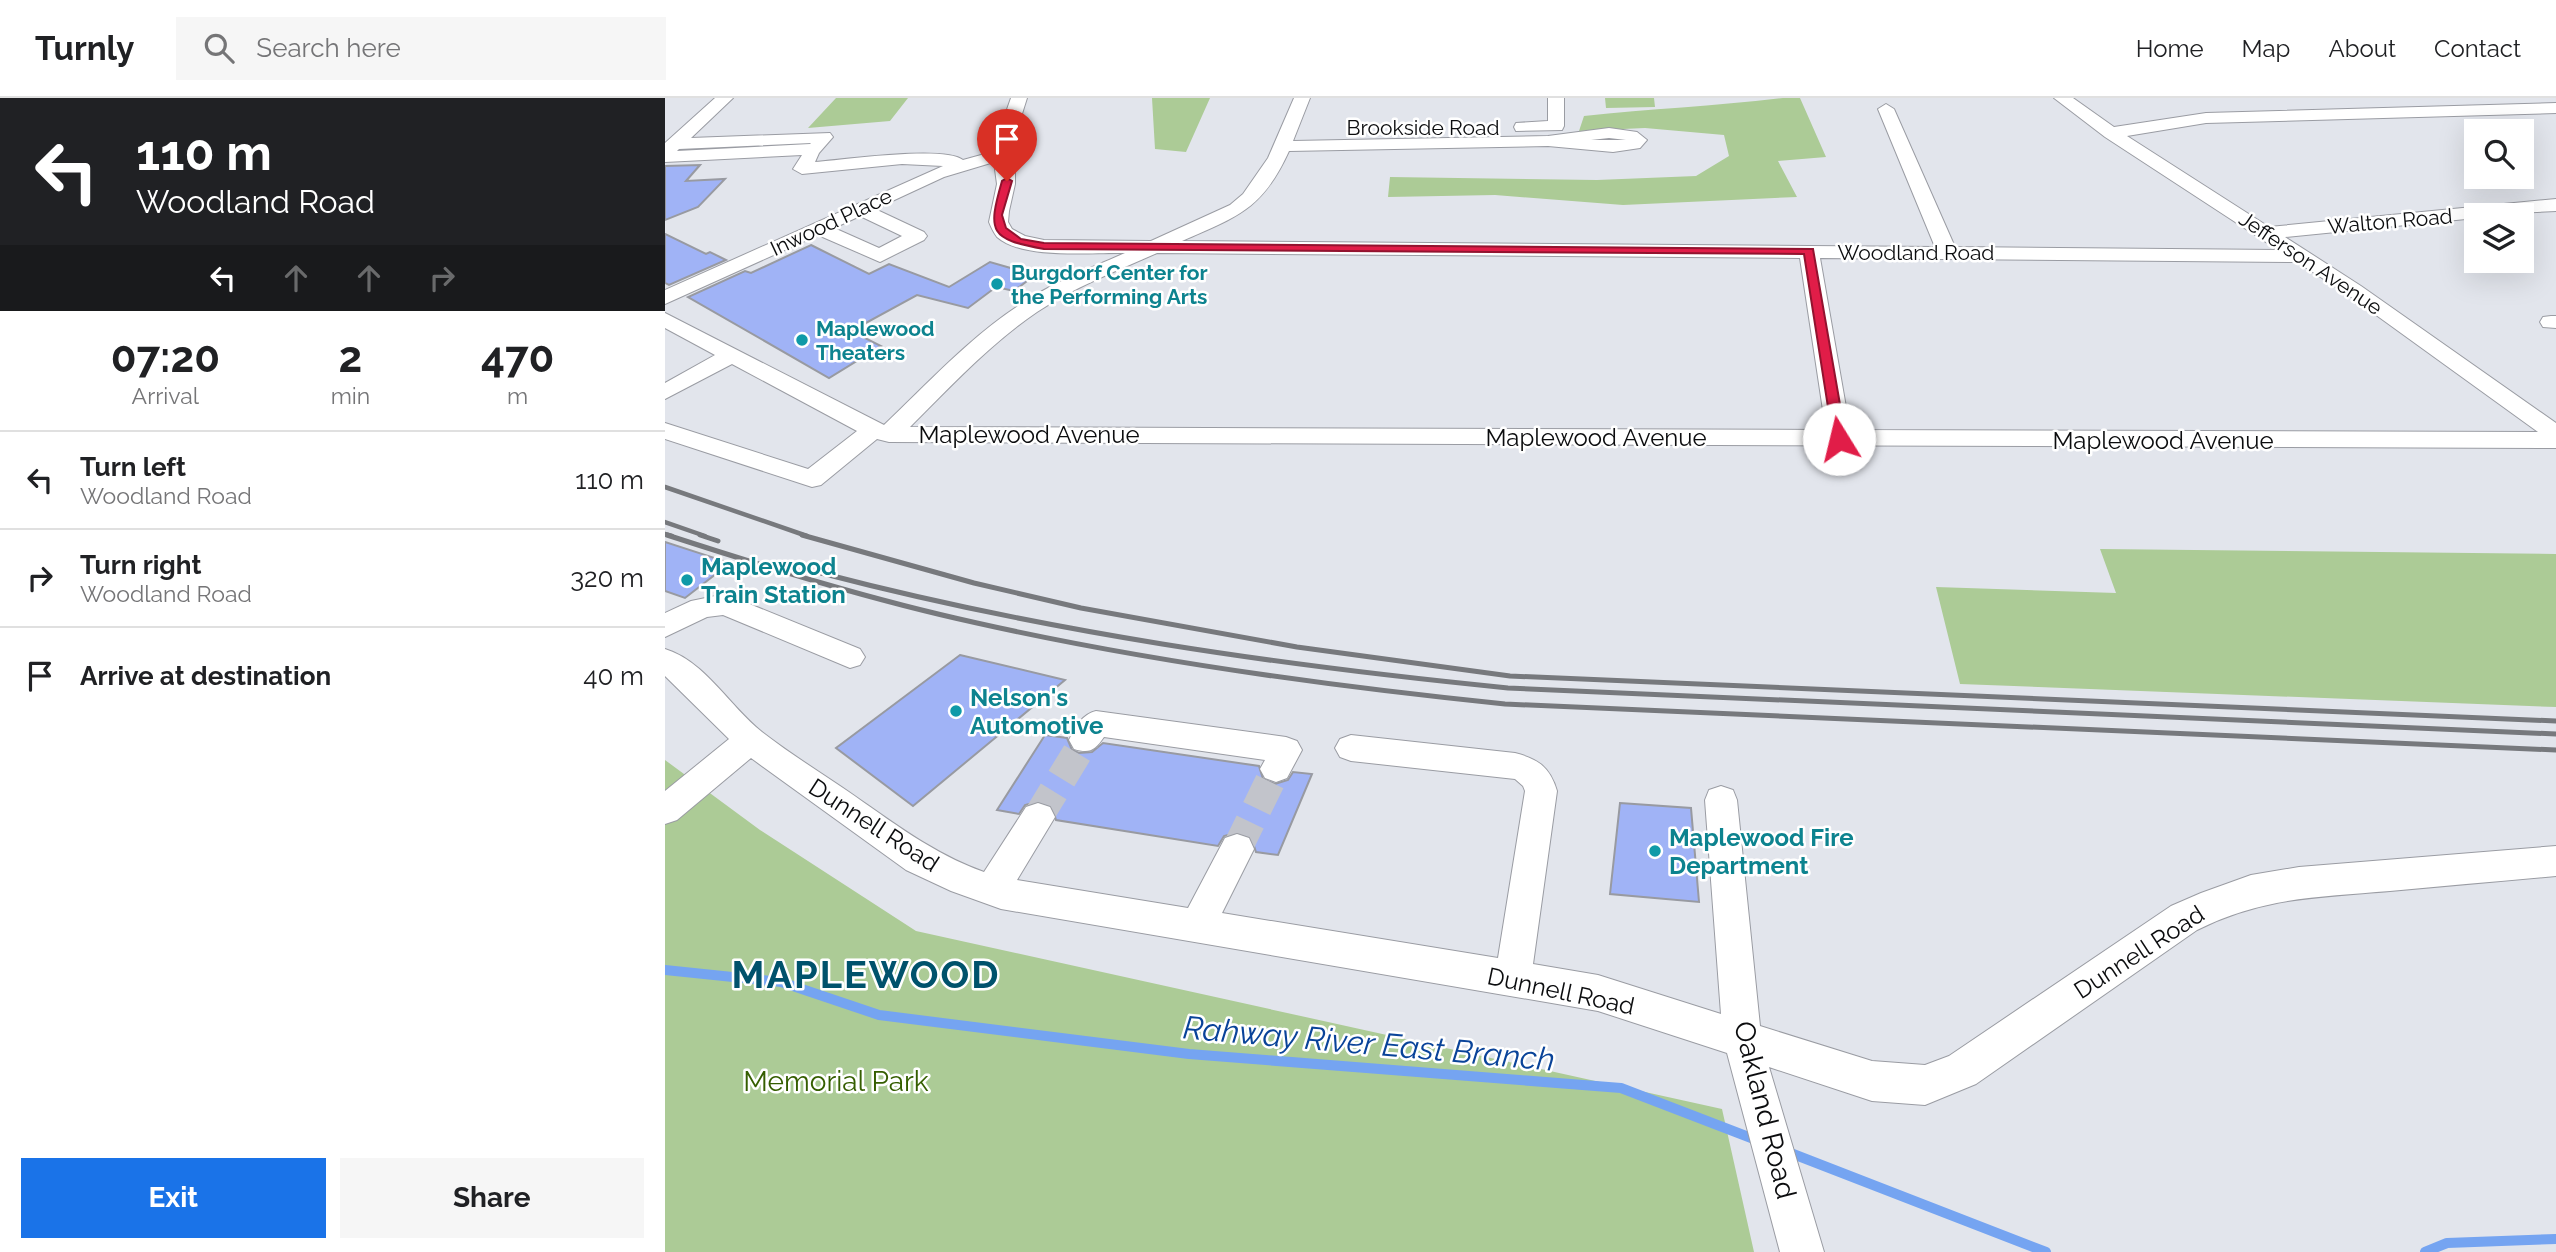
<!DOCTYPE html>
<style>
:root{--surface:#fff;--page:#f6f6f6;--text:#202124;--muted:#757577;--line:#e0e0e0;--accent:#1a73e8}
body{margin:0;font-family:Raleway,sans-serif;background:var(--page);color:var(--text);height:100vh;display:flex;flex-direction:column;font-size:26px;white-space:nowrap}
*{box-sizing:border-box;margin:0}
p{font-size:23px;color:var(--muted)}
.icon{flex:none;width:38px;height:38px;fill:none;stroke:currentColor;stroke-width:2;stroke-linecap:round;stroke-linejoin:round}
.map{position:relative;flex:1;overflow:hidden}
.sheet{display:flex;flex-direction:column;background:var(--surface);width:665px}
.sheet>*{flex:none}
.banner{background:#202124;color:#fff;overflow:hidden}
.buttons{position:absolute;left:1799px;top:21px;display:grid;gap:14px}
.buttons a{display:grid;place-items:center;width:70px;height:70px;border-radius:0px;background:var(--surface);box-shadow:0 7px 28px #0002;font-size:35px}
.pin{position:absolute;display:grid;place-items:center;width:60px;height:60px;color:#fff;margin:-72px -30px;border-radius:50% 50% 50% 0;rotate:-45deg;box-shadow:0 0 7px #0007}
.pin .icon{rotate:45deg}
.me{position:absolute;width:77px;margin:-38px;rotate:351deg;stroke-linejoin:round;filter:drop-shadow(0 0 5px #0008)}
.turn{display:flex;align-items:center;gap:24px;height:147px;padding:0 21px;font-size:32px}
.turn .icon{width:91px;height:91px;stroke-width:2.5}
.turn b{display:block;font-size:49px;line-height:60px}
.lanes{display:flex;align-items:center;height:66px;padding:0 21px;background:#0003;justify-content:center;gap:35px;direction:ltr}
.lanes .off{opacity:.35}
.eta{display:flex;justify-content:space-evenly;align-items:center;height:119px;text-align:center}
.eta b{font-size:42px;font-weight:700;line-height:49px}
.action{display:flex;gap:14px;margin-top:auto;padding:14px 21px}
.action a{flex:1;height:80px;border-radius:0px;background:var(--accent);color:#fff;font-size:28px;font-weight:700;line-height:80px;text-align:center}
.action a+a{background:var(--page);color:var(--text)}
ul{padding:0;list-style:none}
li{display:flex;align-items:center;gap:21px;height:98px;padding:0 21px;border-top:2px solid var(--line)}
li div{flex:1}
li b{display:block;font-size:26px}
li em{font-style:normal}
header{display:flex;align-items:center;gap:42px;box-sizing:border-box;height:98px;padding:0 35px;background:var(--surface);border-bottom:2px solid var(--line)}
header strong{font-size:33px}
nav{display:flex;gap:38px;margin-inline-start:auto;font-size:24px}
.search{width:490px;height:63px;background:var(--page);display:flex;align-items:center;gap:18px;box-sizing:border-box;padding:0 24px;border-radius:0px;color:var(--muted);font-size:26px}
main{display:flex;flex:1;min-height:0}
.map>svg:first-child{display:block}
.green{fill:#accb96}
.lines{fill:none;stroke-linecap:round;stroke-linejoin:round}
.stream{stroke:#75a4f1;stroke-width:10}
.building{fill:#a0b3f6;stroke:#989aa1;stroke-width:2}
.minor-tunnel{stroke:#c2c4cb;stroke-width:30;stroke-dasharray:30 15;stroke-linecap:butt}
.minor-casing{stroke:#9a9ca3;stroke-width:2}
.minor{fill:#fff;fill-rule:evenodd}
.rail-far1{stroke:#77797d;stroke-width:4.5}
.rail{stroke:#77797d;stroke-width:5}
.route{fill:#e11d48;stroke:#92132f;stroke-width:2}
.culture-dot{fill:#0f9aa8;stroke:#fff;stroke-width:2.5}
.labels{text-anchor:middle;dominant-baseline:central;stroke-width:5;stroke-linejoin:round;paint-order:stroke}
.far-street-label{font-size:21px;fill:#0b0c0e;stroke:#fff}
.far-culture-label{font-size:21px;font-weight:bold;fill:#0d838f;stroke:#fff;text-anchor:start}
.street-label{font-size:24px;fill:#0b0c0e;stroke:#fff}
.culture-label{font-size:24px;font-weight:bold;fill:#0d838f;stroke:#fff;text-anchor:start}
.near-park-label{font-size:28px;fill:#355e00;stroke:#fff}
.near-street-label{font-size:28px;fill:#0b0c0e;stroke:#fff}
.near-water-label{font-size:32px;font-style:italic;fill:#094399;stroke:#fff}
.near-district-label{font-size:38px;font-weight:bold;letter-spacing:2px;fill:#00526c;stroke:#fff}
</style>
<header>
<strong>Turnly</strong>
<div class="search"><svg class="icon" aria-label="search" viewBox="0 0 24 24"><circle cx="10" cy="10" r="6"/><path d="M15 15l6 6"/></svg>Search here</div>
<nav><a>Home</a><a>Map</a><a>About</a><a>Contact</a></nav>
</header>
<main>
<section class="sheet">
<div class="banner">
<div class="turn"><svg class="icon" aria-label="left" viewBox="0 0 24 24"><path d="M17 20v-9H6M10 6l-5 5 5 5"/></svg><div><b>110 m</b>Woodland Road</div></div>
<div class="lanes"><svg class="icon" aria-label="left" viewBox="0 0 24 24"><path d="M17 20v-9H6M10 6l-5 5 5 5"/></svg><svg class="icon off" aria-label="ahead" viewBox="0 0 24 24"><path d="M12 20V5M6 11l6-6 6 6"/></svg><svg class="icon off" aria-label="ahead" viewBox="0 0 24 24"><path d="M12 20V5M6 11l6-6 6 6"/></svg><svg class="icon off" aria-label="right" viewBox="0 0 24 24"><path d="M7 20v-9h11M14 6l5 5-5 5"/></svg></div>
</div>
<div class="eta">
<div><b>07:20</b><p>Arrival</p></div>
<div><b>2</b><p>min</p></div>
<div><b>470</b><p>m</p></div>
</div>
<ul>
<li><svg class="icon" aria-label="left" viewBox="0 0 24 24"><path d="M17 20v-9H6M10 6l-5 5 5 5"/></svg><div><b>Turn left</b><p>Woodland Road</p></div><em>110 m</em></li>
<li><svg class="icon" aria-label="right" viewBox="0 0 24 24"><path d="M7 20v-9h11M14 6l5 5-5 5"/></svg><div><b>Turn right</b><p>Woodland Road</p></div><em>320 m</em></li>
<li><svg class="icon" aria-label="arrive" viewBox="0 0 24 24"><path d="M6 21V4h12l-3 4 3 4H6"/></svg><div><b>Arrive at destination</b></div><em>40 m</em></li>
</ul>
<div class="action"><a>Exit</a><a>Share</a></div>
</section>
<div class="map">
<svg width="1891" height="1154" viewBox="0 0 1891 1154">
<rect width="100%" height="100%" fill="#e2e5ec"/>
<path class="green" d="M171,0H243L225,23L143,30Z
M487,0H545L521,54L490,51Z
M940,0H989L990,9L941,10Z
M1118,0H1135L1161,59L1113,63L1132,99L958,107L830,97L723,99L725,79L932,82L1031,78L1064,58L1059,37L980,30L914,33L919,18C985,11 1052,8 1118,0Z
M1435,451L1891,456V609L1295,586L1271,489L1451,495Z
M0,662L95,732L251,833L1057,1011L1089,1154H0Z"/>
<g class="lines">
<path class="stream" d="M0,872L116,884L214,917L524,956L956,990L1094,1043
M1123,1054L1381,1154
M1760,1154L1782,1145L1891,1141"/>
</g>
<path class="building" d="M35,67L21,83L60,81L33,109L0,122V68Z
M0,136L41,156L45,154L61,162L4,187L0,185Z
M146,147L204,176L224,166L284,189L325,164L370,177L349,193L331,189L303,210L252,197L186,233L216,248L164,280L23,199L80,173L86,175Z
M0,444L65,465L20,500L0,493Z
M295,557L400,582L248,708L171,650Z
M380,637L402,640L407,652L414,655L427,654L438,645L594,668L598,681L610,686L623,682L628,674L647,676L613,757L591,754L586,739L573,734L559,738L553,748L391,722L387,708L374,703L360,707L354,716L332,712Z
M955,705L1026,710L1034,804L945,796Z"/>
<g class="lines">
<path class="minor-tunnel" d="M373,719L420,642
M572,751L611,671"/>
<g class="minor-casing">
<path id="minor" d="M50,0H68L26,40L165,35L168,39L154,55L150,64C177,62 280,47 298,62L327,54L346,0H362L344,57L350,72V86L344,113L343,124L347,131L360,138L379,142L486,143L565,107L578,96L603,60L629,0H645L628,43L883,38L944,30L972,34L982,42L975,50L948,54L883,48L624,53C597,112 573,118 517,143L1270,149L1213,11L1221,6L1229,11L1290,149L1613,152L1440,39L1389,0H1408L1449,29L1541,15L1891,5V15L1541,25L1462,38L1604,129L1891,101V113L1811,117V120L1620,139L1696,188L1891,325V350L224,344L212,341L156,387L147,389L0,341V325L143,371L192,333L67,266L0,301V285L50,257L0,230V215L219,327C264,284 307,237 359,204C391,183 426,170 460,155C427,154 358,162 332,139C329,135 326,129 324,124L332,86L329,64L279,79L210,111L259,134L262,138L259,142L215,164L153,137L0,206V192L278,68L237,66L137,76L128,71L137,57L0,64V45ZM944,40L961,42H926ZM146,45L145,46L12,53L14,51ZM195,118L237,138L214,150L169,130ZM492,155L1135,160L1161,332L245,329C286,288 325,246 372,214C409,189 452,173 492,155ZM1155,160L1632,164L1682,196L1873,334L1185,332Z
M883,0H899V28L897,32L851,33L849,29L851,25L883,23Z
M1886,218H1891V230L1878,229L1875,224L1878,219Z
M60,496L195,551L200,559L195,567L185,570L58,517L42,519L0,539V515L26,503Z
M0,551C40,563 65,609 97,634C124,655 153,673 181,692C226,723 268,756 319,774L361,709L373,705L385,709L390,719L352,782L523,810L560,740L572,736L584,740L589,751L557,815L833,860L860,693L858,688L850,681L686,663L675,659L670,650L675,641L686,637L850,655C873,661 885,669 892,693L868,866L933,877L1056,916L1040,702L1044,692L1056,688L1068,692L1072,702L1095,928L1207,963L1260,967L1284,958L1506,808L1536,795L1586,777L1634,769L1891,748V778C1836,783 1780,788 1725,793C1654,799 1597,799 1532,832L1311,986L1260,1007L1207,1003L1104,969L1159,1154H1115L1062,955L933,913L336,811L286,793L241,772L86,660L12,722L0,726V693L64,641L0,578Z
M431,613L621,639L632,643L637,652L622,680L611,684L600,680L595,671L600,662L439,639C430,652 425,656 409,651L404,642C411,629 416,617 431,613Z"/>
</g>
<use href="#minor" class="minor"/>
<path class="rail-far1" d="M0,389L142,438
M0,424L40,438
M0,436L7,438"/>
<path class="rail" d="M2,437C104,470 207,502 312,525C486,564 663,588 840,606L1891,652
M35,437L53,443
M137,437L309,485L416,510L632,549L845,578L1891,623
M156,475C382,534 611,567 843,590L1891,636"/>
</g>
<path class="route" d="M342,80L347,83L337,117L341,130L356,141L379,145L1148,151L1181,341L1174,345L1168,341L1139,156L379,151C325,141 322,135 337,83Z"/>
<g class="culture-dot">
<circle cx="332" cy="186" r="7"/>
<circle cx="137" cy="242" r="7"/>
<circle cx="22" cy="482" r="7"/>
<circle cx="291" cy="613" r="7"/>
<circle cx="990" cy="753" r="7"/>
</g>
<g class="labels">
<g class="far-street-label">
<text x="758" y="29">Brookside Road</text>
<text transform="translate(1725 123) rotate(-5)">Walton Road</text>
<text transform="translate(166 124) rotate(-25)">Inwood Place</text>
<text x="1251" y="154">Woodland Road</text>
<text transform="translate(1646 165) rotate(34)">Jefferson Avenue</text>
</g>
<g class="far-culture-label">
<text x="346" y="174">Burgdorf Center for<tspan x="346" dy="24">the Performing Arts</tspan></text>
<text x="151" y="230">Maplewood<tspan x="151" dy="24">Theaters</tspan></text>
</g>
<g class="street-label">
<text x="364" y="336">Maplewood Avenue</text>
<text x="931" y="339">Maplewood Avenue</text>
<text x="1498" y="342">Maplewood Avenue</text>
<text transform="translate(209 727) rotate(33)">Dunnell Road</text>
<text transform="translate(1474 854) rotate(-33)">Dunnell Road</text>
<text transform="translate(896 893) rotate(12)">Dunnell Road</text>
</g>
<g class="culture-label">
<text x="36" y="468">Maplewood<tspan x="36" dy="28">Train Station</tspan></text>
<text x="305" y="599">Nelson's<tspan x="305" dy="28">Automotive</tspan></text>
<text x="1004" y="739">Maplewood Fire<tspan x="1004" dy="28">Department</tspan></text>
</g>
<g class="near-park-label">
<text x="171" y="983">Memorial Park</text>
</g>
<g class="near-street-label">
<text transform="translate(1100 1012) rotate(76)">Oakland Road</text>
</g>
<g class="near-water-label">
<text transform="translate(704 945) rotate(5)">Rahway River East Branch</text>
</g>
<g class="near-district-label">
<text x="201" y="876">MAPLEWOOD</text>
</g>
</g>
</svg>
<div class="buttons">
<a><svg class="icon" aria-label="search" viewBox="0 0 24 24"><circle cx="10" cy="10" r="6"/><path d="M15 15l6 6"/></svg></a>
<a><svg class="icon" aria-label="layers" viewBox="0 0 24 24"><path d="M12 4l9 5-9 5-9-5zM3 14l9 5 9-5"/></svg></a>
</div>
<div class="pin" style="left:342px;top:83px;background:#d93025"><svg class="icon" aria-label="arrive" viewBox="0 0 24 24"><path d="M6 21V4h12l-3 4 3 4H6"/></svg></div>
<svg class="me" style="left:1174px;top:341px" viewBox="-20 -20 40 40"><circle r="19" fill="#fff"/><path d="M0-13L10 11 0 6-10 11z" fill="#e11d48"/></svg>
</div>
</main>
